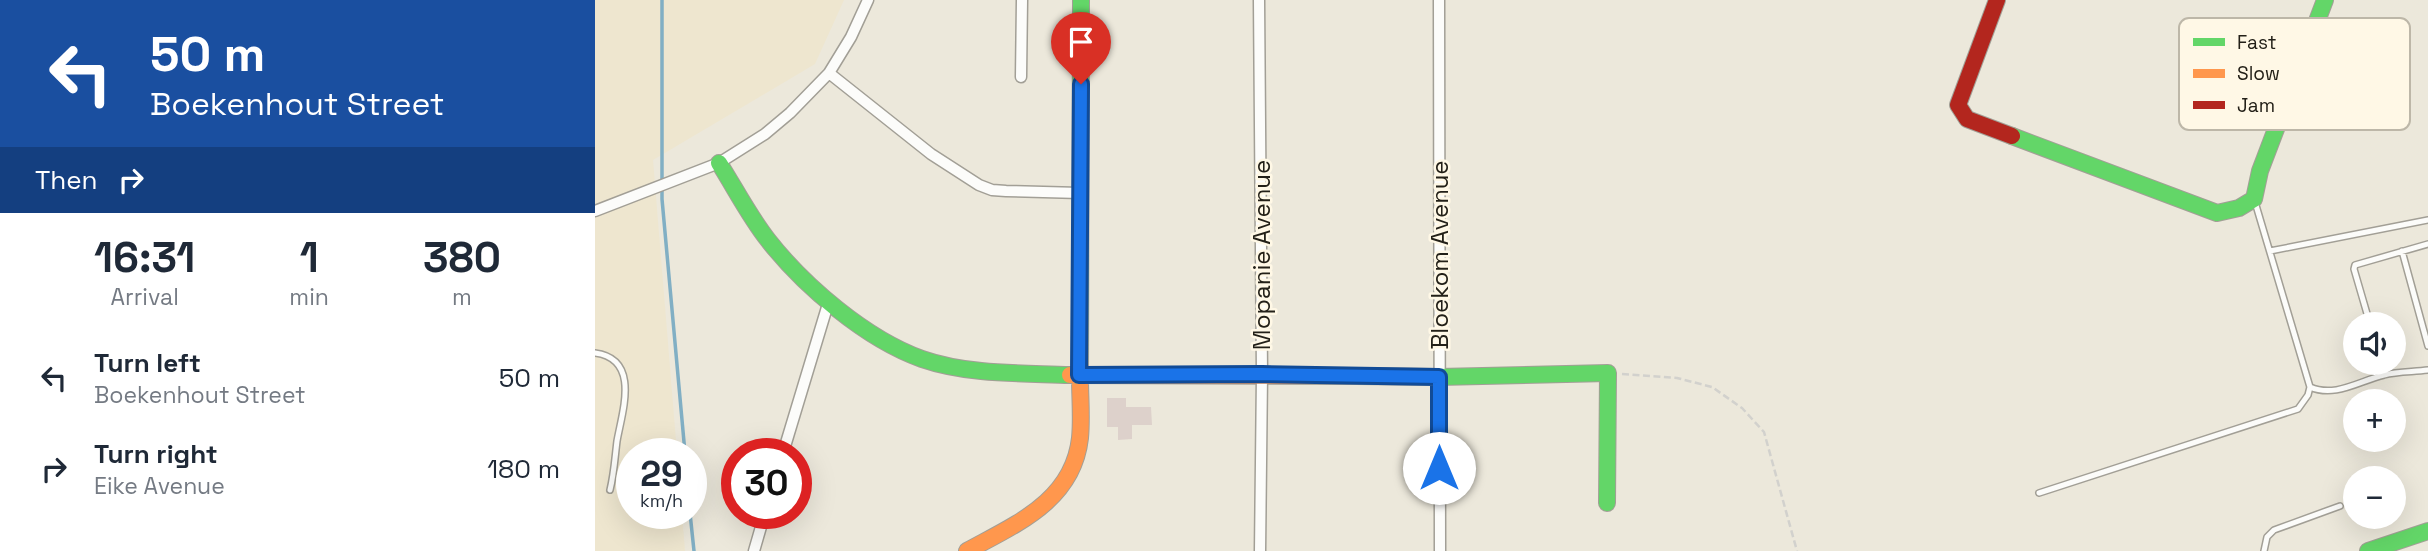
<!DOCTYPE html>
<meta charset="utf-8">
<style>
:root{--surface:#fff;--page:#f6f6f7;--text:#1f2937;--muted:#747a83}
body{margin:0;font-family:"Space Grotesk",sans-serif;background:var(--page);color:var(--text);height:100vh;display:flex;flex-direction:column;font-size:26px;white-space:nowrap}
*{box-sizing:border-box;margin:0}
p{font-size:23px;color:var(--muted)}
.icon{flex:none;width:38px;height:38px;fill:none;stroke:currentColor;stroke-width:2;stroke-linecap:round;stroke-linejoin:round}
.map{position:relative;flex:1;overflow:hidden}
.details{display:flex;flex-direction:column;background:var(--surface);width:595px}
.details>*{flex:none}
.hud{background:#1a4fa0;color:#fff;overflow:hidden}
.fabs{position:absolute;left:1748px;top:312px;display:grid;gap:14px}
.fabs a{display:grid;place-items:center;width:63px;height:63px;border-radius:50%;background:var(--surface);box-shadow:0 7px 28px #0002;font-size:35px}
.speed{position:absolute;left:21px;top:438px;display:flex;gap:14px;font-size:35px;font-weight:700;text-align:center}
.speed>*{display:grid;place-content:center;width:91px;height:91px;border-radius:50%;background:var(--surface);box-shadow:0 7px 28px #0002;line-height:1}
.speed small{font-size:18px;font-weight:400}
.speed .limit{border:10px solid #d22;background:#fff;color:#111}
.pin{position:absolute;display:grid;place-items:center;width:60px;height:60px;color:#fff;margin:-72px -30px;border-radius:50% 50% 50% 0;rotate:-45deg;box-shadow:0 0 7px #0007}
.pin .icon{rotate:45deg}
.me{position:absolute;width:77px;margin:-38px;rotate:0deg;stroke-linejoin:round;filter:drop-shadow(0 0 5px #0008)}
.turn{display:flex;align-items:center;gap:24px;height:147px;padding:0 35px;font-size:32px}
.turn .icon{width:91px;height:91px;stroke-width:2.5}
.turn b{display:block;font-size:49px;line-height:60px}
.then{display:flex;align-items:center;height:66px;padding:0 35px;background:#0003;gap:14px;font-size:26px}
.eta{display:flex;justify-content:space-evenly;align-items:center;height:119px;text-align:center}
.eta b{font-size:42px;font-weight:800;line-height:49px}
ul{padding:0;list-style:none}
li{display:flex;align-items:center;gap:21px;height:91px;padding:0 35px}
li div{flex:1}
li b{display:block;font-size:26px}
li em{font-style:normal}
main{display:flex;flex:1;min-height:0}
.map>svg:first-child{display:block}
.built{fill:#eee6cf}
.lines{fill:none;stroke-linecap:round;stroke-linejoin:round}
.stream{stroke:#81afc4;stroke-width:3.5}
.building{fill:#ddd1cb}
.lane-casing{stroke:#a29f96;stroke-width:8}
.street-casing{stroke:#a29f96;stroke-width:13}
.fast-casing{stroke:#a29f96;stroke-width:18}
.slow-casing{stroke:#a29f96;stroke-width:18}
.jam-casing{stroke:#a29f96;stroke-width:18}
.path{stroke:#d2d1cd;stroke-width:2.5;stroke-dasharray:7 3.5;stroke-linecap:butt}
.lane{stroke:#fcfcfa;stroke-width:5}
.street{stroke:#fcfcfa;stroke-width:10}
.fast{stroke:#63d668;stroke-width:16}
.slow{stroke:#ff974d;stroke-width:16}
.jam{stroke:#b3261e;stroke-width:16}
.route-casing{stroke:#114b97;stroke-width:18}
.route{stroke:#1a73e8;stroke-width:12}
.labels{text-anchor:middle;dominant-baseline:central;stroke-width:5;stroke-linejoin:round;paint-order:stroke}
.street-label{font-size:24px;fill:#232018;stroke:#fff8e6}
.key{fill:#fff8e6;stroke:#bdb7a8;stroke-width:2}
.key-label{font-size:19px;fill:#232018}
</style>
<main>
<section class="details">
<div class="hud">
<div class="turn"><svg class="icon" aria-label="left" viewBox="0 0 24 24"><path d="M17 20v-9H6M10 6l-5 5 5 5"/></svg><div><b>50 m</b>Boekenhout Street</div></div>
<div class="then">Then<svg class="icon" aria-label="right" viewBox="0 0 24 24"><path d="M7 20v-9h11M14 6l5 5-5 5"/></svg></div>
</div>
<div class="eta">
<div><b>16:31</b><p>Arrival</p></div>
<div><b>1</b><p>min</p></div>
<div><b>380</b><p>m</p></div>
</div>
<ul>
<li><svg class="icon" aria-label="left" viewBox="0 0 24 24"><path d="M17 20v-9H6M10 6l-5 5 5 5"/></svg><div><b>Turn left</b><p>Boekenhout Street</p></div><em>50 m</em></li>
<li><svg class="icon" aria-label="right" viewBox="0 0 24 24"><path d="M7 20v-9h11M14 6l5 5-5 5"/></svg><div><b>Turn right</b><p>Eike Avenue</p></div><em>180 m</em></li>
</ul>
</section>
<div class="map">
<svg width="1833" height="551" viewBox="0 0 1833 551">
<rect width="100%" height="100%" fill="#ece8db"/>
<path class="built" d="M0,0H249L220,64L58,160L82,453H37V513H87L90,551H0Z"/>
<g class="lines">
<path class="stream" d="M67,0V199L90,453
M95,513L99,551"/>
</g>
<path class="building" d="M512,398H531V407H556L557,425H537V439L523,440V427H512Z"/>
<g class="lines">
<g class="lane-casing">
<path id="lane" d="M1675,251L1833,220
M1807,251L1833,346
M1775,324L1759,269L1760,265L1833,244
M0,353C46,359 27,412 22,441C20,457 19,474 15,490
M1787,362L1790,374
M1715,387C1740,398 1764,381 1789,375C1803,371 1819,372 1833,370
M1444,493L1703,409L1713,395L1715,387L1660,202
M1669,551L1672,537L1679,530L1745,506"/>
</g>
<g class="street-casing">
<path id="street" d="M664,0L667,374L665,551
M844,0L845,551
M234,73L336,154L384,185L397,190L411,191L485,193
M426,77L427,0
M0,211L124,163L170,134L195,113L234,73L256,37L273,0
M188,453L233,304
M159,551L170,513"/>
</g>
<g class="fast-casing">
<path id="fast" d="M1417,136L1622,213L1644,208L1659,199L1665,171L1730,0
M124,163C140,188 154,216 173,240C209,286 271,339 327,359C373,375 427,373 475,375
M762,376L844,377L1013,373L1012,503
M485,378L486,0
M1773,551L1833,531"/>
</g>
<g class="slow-casing">
<path id="slow" d="M475,375L762,376
M372,551C421,524 478,501 485,438C487,418 485,398 485,378"/>
</g>
<g class="jam-casing">
<path id="jam" d="M1402,0L1363,105L1372,119L1417,136"/>
</g>
<path class="path" d="M1027,374L1082,378L1117,387L1147,408L1169,432L1202,551"/>
<use href="#lane" class="lane"/>
<use href="#street" class="street"/>
<use href="#fast" class="fast"/>
<use href="#slow" class="slow"/>
<use href="#jam" class="jam"/>
</g>
<g class="lines">
<g class="route-casing">
<path id="route" d="M486,84L484,375L667,374L844,377V468"/>
</g>
<use href="#route" class="route"/>
</g>
<g class="labels">
<g class="street-label">
<text transform="translate(666 255) rotate(-90)">Mopanie Avenue</text>
<text transform="translate(844 255) rotate(-90)">Bloekom Avenue</text>
</g>
</g>
<rect x="1584" y="18" width="231" height="112" rx="10" class="key"/>
<rect x="1598" y="38" width="32" height="8" fill="#63d668"/>
<rect x="1598" y="69" width="32" height="9" fill="#ff974d"/>
<rect x="1598" y="101" width="32" height="8" fill="#b3261e"/>
<g class="key-label">
<text x="1642" y="49">Fast</text>
<text x="1642" y="80">Slow</text>
<text x="1642" y="112">Jam</text>
</g>
</svg>
<div class="fabs">
<a><svg class="icon" aria-label="sound" viewBox="0 0 24 24"><path d="M4 9h4l5-4v14l-5-4H4zM17 9q2 3 0 6"/></svg></a>
<a>+</a>
<a>−</a>
</div>
<div class="speed"><div>29<small>km/h</small></div><div class="limit">30</div></div>
<div class="pin" style="left:486px;top:84px;background:#d93025"><svg class="icon" aria-label="arrive" viewBox="0 0 24 24"><path d="M6 21V4h12l-3 4 3 4H6"/></svg></div>
<svg class="me" style="left:844px;top:468px" viewBox="-20 -20 40 40"><circle r="19" fill="#fff"/><path d="M0-13L10 11 0 6-10 11z" fill="#1a73e8"/></svg>
</div>
</main>
